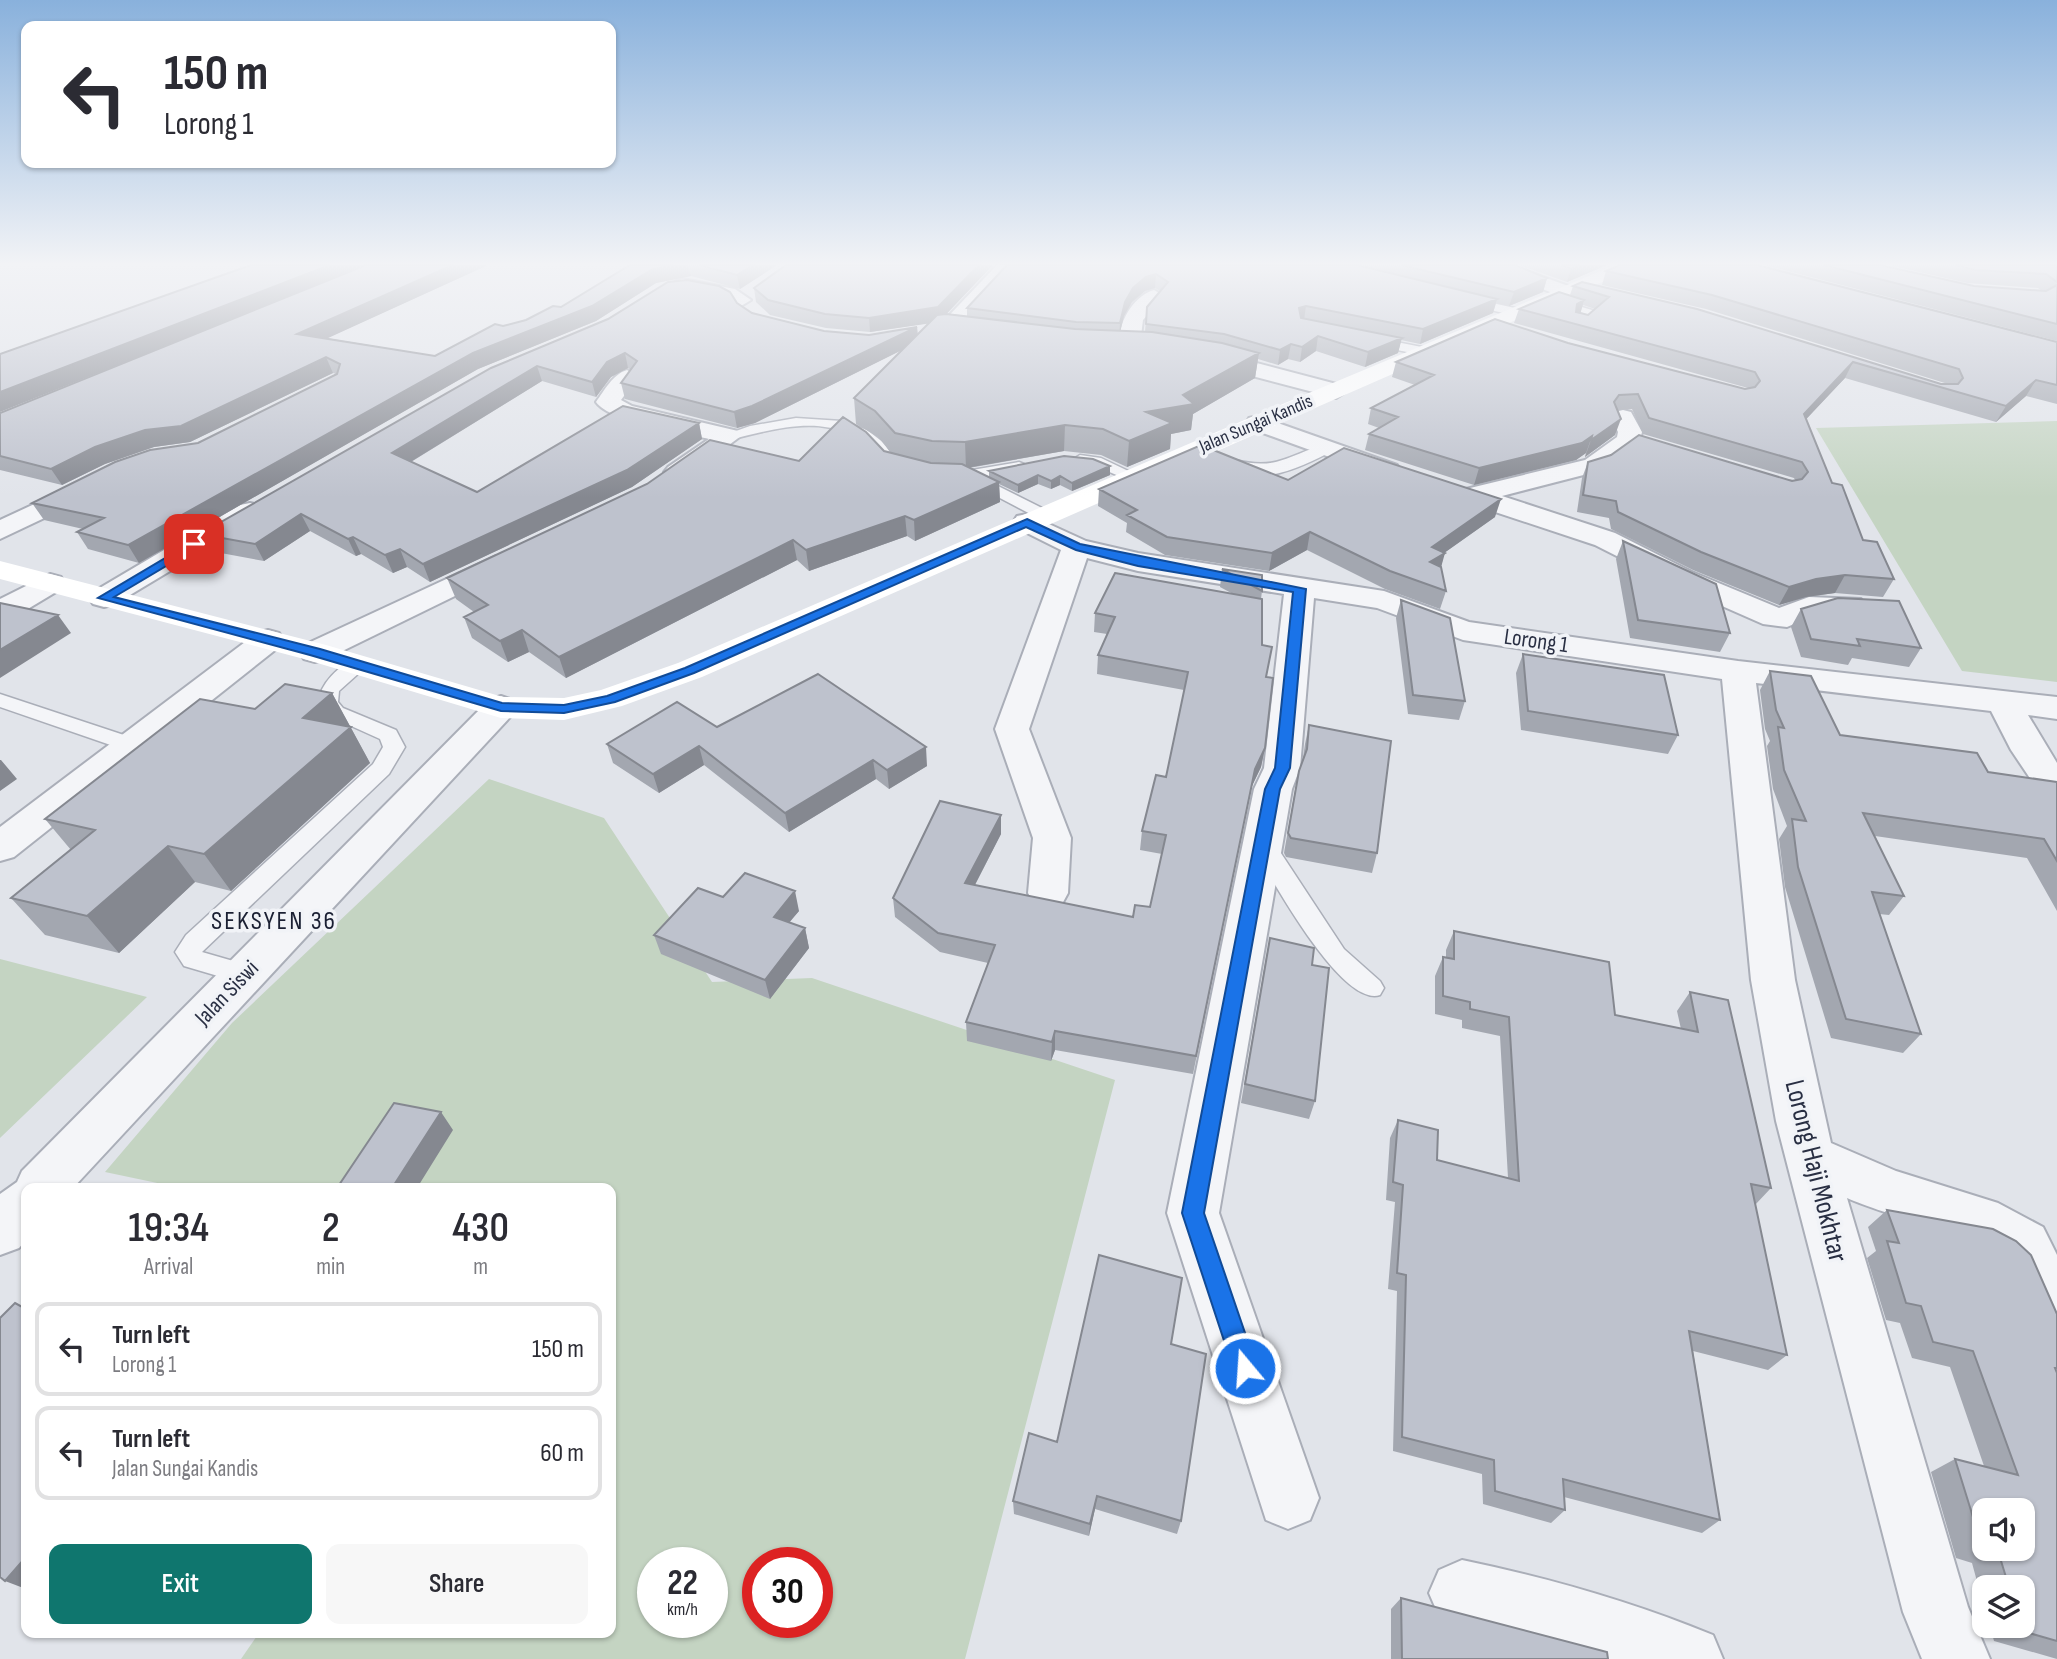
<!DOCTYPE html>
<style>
:root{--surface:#fff;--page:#f7f7f7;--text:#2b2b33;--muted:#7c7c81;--line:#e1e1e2;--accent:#0f766e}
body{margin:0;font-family:"Sofia Sans Condensed",sans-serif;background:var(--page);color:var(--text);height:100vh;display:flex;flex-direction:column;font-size:26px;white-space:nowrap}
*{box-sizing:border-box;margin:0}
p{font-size:23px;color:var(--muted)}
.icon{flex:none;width:38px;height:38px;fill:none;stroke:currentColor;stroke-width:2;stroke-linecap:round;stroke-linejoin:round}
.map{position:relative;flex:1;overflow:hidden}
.panel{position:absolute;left:21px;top:1183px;width:595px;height:455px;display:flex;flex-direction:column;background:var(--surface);border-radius:14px;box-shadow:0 2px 5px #0004}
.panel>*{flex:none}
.guide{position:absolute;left:21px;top:21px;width:595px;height:147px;border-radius:14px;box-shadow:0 2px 5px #0004;background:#fff;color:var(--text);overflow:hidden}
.buttons{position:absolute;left:1972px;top:1498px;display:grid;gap:14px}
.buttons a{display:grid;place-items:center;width:63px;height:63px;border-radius:14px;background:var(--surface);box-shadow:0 2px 5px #0004;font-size:35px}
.speed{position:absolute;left:637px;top:1547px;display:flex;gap:14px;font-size:35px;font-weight:700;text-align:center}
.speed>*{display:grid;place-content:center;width:91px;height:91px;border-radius:50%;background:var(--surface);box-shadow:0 2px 5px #0004;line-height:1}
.speed small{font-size:18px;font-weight:400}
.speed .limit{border:10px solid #d22;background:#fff;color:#111}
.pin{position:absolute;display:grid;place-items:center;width:60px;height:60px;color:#fff;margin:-30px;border-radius:14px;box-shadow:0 4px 10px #0006}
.me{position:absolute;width:77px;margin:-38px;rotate:342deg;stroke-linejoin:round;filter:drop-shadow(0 0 5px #0008)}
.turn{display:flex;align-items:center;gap:24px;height:147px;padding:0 28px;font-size:32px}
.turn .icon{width:91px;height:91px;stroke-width:2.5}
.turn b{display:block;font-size:49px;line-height:60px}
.eta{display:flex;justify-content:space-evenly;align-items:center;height:119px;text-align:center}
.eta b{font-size:42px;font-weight:600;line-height:49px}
.button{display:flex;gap:14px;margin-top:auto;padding:14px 28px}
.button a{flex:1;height:80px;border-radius:14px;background:var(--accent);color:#fff;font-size:28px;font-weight:600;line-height:80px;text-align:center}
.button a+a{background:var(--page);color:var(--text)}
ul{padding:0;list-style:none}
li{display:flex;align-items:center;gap:21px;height:94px;margin:0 14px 10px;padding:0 14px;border:4px solid var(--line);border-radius:14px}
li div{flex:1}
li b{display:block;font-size:26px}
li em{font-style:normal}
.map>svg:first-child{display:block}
.green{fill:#c4d4c2;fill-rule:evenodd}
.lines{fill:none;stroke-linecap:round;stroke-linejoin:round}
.lane-casing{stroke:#aaaeb8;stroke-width:3}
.street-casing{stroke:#aaaeb8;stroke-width:4}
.lane{fill:#f4f5f8;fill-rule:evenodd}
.street{fill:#f4f5f8;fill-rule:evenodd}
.secondary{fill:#fff;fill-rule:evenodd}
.wall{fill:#a3a7b0;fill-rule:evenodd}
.shaded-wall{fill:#858890}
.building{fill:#bec2cd;stroke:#858890;stroke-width:2}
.route{fill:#1a73e8;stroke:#114b97;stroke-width:2}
.labels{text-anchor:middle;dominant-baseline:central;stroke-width:7;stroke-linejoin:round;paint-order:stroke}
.far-street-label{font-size:19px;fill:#292f43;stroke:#f1f3f7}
.street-label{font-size:23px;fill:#292f43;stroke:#f1f3f7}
.quarter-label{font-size:26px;letter-spacing:2px;fill:#1b2033;stroke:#f1f3f7}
.near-street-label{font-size:28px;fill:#292f43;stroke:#f1f3f7}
</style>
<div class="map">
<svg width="2057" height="1659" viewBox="0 0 2057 1659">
<rect width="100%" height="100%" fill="#e1e4ea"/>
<path class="green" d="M2057,421V682L1962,671L1816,428Z
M489,779L604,818L712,982L812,978L1115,1080L965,1659H241L259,1633H611V1188H181L105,1172L232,1023ZM653,1563H712V1622H653ZM758,1563H817V1622H758Z
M0,959L147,997L0,1138Z"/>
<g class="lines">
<g class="lane-casing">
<path id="lane" d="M1465,297L1524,310L1526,313L1520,317L1461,303L1459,301Z
M1548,297L1602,313L1582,327H1574V321L1586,314L1548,301Z
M1371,337L1427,348L1433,352L1427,356L1367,344V338Z
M796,418L842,421L867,430L884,443L896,462L914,468L906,473L886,468C845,408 790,425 729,440L722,436L750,426Z
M1327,444L1334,448L1332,451C1306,465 1254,491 1227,465L1235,460C1279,471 1289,454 1327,444Z
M1080,455L1101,458L1141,477L1133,482L1093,465L1075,463L1072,460Z
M1019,462L1024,464V470L982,478L1050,512V518H1038L958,476L966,471Z
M358,659L368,665L339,691L338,702L343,708L396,730L405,747L389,774L202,952L254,967L258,974L254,981L245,984L184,966L175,952L186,935L373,764L383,747L380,739L329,716L318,703C320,684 339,664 358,659Z
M0,694L139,740L142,745L139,750H125L0,707Z
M1263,836L1271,838L1344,949L1380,981L1384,988L1380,995C1341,1008 1270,875 1251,844L1255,838Z"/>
</g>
<g class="street-casing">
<path id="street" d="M997,265H1017L954,333H940L937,329L940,325Z
M1482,265H1510L1574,288L1577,292L1574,296H1560Z
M683,279L735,289L751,300L741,306L722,298L676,289L673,285L676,281Z
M1154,290L1164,296L1143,320L1139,352H1123C1111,331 1133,295 1154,290Z
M1207,350L1344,386L1347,391L1336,398L1199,362L1196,357L1199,352Z
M627,370L638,377L621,400L632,406L738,431L741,436L686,477H668L664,472L668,467L709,439C683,432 611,423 596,402C604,391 613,374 627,370Z
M1623,410L1631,412L1642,432L1640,440L1603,470L1502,496L1615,533L1692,572L1779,608L1809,597L1861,599L1865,605L1861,611L1815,615L1787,627L1763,624L1672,584L1595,545L1465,502L1461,496L1466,489L1585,460L1617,437L1618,432L1611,417L1615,412Z
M1258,416L1397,465L1401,470L1397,475H1379L1249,428L1246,423L1249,418Z
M86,480L95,482L99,488L95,494L0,539V520Z
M250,503L260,505L264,511L260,517L115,604L104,607L93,604L89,598L93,592L240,505Z
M1027,514L1086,541L1138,553L1384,591L1469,622L1738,661L2057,697V719L2028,715L2057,763V802L2044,799L2011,750L1991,711L1756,683L1795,980L1831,1143L1896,1171L1998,1203L2043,1227L2057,1255V1341L2037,1333C2028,1313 2018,1280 2006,1264C1988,1242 1880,1213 1847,1198L1968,1607L1990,1659H1922L1903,1612L1776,1121L1751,980L1722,679L1463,640L1377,608L1314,598L1300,768L1292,789L1219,1213L1319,1498L1310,1520L1288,1529L1266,1520L1167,1213L1254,789L1264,768L1284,594L1138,571L1087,558L1029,729L1071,838L1068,893L1062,904L1048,908L1034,904L1028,893L1033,838L995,729L1061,550L1017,528L1013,522L1017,516Z
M496,556L506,559L511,565L506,571L326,659L315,662L304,659L299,652L304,645Z
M50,574L61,577L65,583L61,589L11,619L0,621V599Z
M268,630L279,633L284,640L279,647L14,857L0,861V827L257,633Z
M501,696L513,700L518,707L513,714L73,1188H26V1240L19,1248L0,1255V1194L17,1182L22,1171L489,700Z
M1462,1560C1549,1578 1630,1601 1713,1635L1723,1659H1593L1554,1645L1462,1626L1439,1616L1429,1593L1439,1570Z"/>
</g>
<use href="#lane" class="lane"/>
<use href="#street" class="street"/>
<path class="secondary" d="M1615,265H1641L702,677L622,706L564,720L501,718L304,659L0,579V561L326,645L503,697L564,698L601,690L678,663L1249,418Z"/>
</g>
<path class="wall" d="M251,265H488L327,338L435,356L503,326L526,320L561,307L630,265H777L740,289L691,276L656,283L596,321L478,369L139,563L88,549L77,532L83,529L44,520L32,503L198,443L336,374L333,373L190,442L154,447L105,464L62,485L0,470V413L149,353Z
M1007,265H1515L1547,278L1543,292L1509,306L1496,303L1493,313L1420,344L1401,340L1398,353L1365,367L1316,351L1300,362L1288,359L1278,365L1258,359L1255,378L1193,414L1191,430L1171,434L1170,449L1127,467L1101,455L1064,451L969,468L989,477V471L1110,475L1072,491L1060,485L1051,489L1038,484L1018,493L999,484L1000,502L915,541L907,536L809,571L797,560L566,678L529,652L508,662L472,638L464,617L474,612L456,599L447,578L799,461L884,451L892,454L878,437L856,424L854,398L902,350L755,423L737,428L625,399L621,383L631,370L628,368L611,377L596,397L542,381L411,462L477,492L699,423L702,439L632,487L430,582L407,567L393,573L361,554L356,556L310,531L264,561L210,551L200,534L491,368L737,303L752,313L824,331L869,335L917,327L918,335L929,323L870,332L826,328L770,315L756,302L754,288L967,316V308ZM1155,288L1160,291L1147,307L1145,332L1120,331L1124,316L1132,302L1145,291Z
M1519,265H1607L1567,282Z
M1765,265H1880L1974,286L2042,291L2038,288L1967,283L1889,265H2057V341Z
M1606,271L2057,342V404L2026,396L1996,422L1845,378L1806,419L1832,483L1863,540L1894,579L1883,597L1835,593L1806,597L1779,605L1693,570L1611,529L1609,518L1577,512L1582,478L1588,462L1795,480L1794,478L1643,434L1632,409L1617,410L1615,435L1585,457L1586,453L1576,460L1474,485L1365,450L1369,434L1379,428L1368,424L1371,408L1415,385L1392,377L1396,362L1568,343L1745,389L1748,388L1514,323L1519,309L1570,295L1573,286L1941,384H1948L1706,309L1602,285ZM1583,305L1595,309L1588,315L1580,313Z
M1288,480L1495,517L1444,553L1441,567L1446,591L1440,609L1385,589L1307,550L1269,571L1165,555L1126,532L1127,523L1098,506L1099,489Z
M1623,541L1730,633L1720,652L1630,638L1616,559Z
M1222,569L1262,591L1261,599L1262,645L1267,677L1265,748L1261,767L1251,788L1193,1074L1055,1050L1051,1061L967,1041L966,1022L988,963L940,952L895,917L893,898L1001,815V834L975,885L1133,917L1150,907L1162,854L1140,850L1142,831L1166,777L1184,690L1097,674L1098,655L1107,634L1094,632L1095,613L1233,594L1220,587Z
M1401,600L1465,701L1459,720L1408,714L1396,618Z
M1801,609L1921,648L1909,667L1852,658L1848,665L1801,657L1791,627Z
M1523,654L1678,735L1668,754L1521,730L1516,673Z
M1770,671L1840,735L1988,772L2057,782V911L2027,858L1875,836L1904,896L1889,915L1879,914L1921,1034L1903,1053L1831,1038L1785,887L1779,839L1787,826L1773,789L1767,746L1770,741L1765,729L1760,690Z
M332,693L370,763L231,891L195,882L119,953L45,935L11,898L71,850L45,819L255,709Z
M1309,725L1377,853L1372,873L1286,857L1284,853L1295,790L1299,771L1303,758L1305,744Z
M717,727L927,766L889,789L876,779L789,832L704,765L659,793L613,763L607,744Z
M723,897L799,911L789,922L805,928L809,948L770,999L661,954L654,935Z
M1454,931L1615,1015L1681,1029L1677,1011L1690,992L1771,1188L1755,1205L1787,1355L1768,1370L1693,1351L1720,1520L1702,1533L1564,1497L1565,1510L1551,1523L1483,1504L1482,1474L1393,1451L1397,1291L1388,1289L1395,1202L1386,1200L1390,1138L1398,1120L1437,1160L1508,1178L1500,1036L1462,1028V1020L1435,1014V976L1443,957L1446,958V950Z
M1270,938L1312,965L1315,1101L1309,1119L1241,1103L1266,957Z
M1887,1210L2057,1314V1659L1994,1641L1990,1626H2023V1587H1984V1607L1972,1563L1956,1558L1931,1472L1955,1459L1984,1466L1950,1367L1912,1358L1900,1323L1886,1320L1867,1258L1876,1251L1868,1227ZM1984,1510L2023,1549H1984Z
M1171,1344L1181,1521L1177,1534L1095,1509L1089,1536L1014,1514L1013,1501L1057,1442Z
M1401,1598L1608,1659H1391V1609Z"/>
<path class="shaded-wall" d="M330,265H370L0,412V392Z
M453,265H488L304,349L297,334Z
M673,265H688L691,276L656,283L596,321L478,369L139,563L128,545L473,353L653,269Z
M753,265H777L740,289L737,275Z
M979,265H993L939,322L870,332L869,318Z
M1579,265H1607L1567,282L1571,269Z
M1156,274L1155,288L1145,291L1132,302L1124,316L1119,337L1120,323L1125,302L1133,288L1146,277Z
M1547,278L1543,292L1509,306L1514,292Z
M1497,299L1493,313L1420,344L1423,329Z
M1584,300L1580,315L1573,319L1577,304Z
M1306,306L1304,320L1297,322L1299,308Z
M917,327L918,342L755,423L737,428L734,412Z
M1318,336L1316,351L1300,362L1302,347Z
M1402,338L1398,353L1365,367L1368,352Z
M1291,344L1288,359L1278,365L1280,350Z
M625,353L628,368L611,377L596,397L592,382L607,362Z
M1259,353L1255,378L1193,414L1191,430L1171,434L1170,449L1127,467L1129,441L1146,412L1183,395Z
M326,357L333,373L190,442L154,447L105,464L62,485L51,469L95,447Z
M1853,362L1845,378L1796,430L1804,414Z
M537,366L542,381L399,469L392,453Z
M2036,380L2026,396L1996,422L2006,406Z
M1621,419L1615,435L1585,457L1591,440Z
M699,423L702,439L632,487L430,582L423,564Z
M1065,425L1064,451L966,468L965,442Z
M1592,436L1586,453L1576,460L1474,485L1479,468Z
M1110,466V475L1072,491V483Z
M1038,475V484L1018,493V485Z
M1060,476V485L1051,489V481Z
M999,482L1000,502L915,541L914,520Z
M1501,499L1495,517L1437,558L1445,553L1440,571L1430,563L1432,547Z
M301,514L310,531L264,561L255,544Z
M905,516L907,536L809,571L806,550Z
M1310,532L1307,550L1269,571L1272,553Z
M353,537L361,554L356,556L348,539Z
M793,540L797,560L566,678L559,657Z
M400,549L407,567L393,573L385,555Z
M1845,575L1835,593L1806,597L1779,605L1789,587L1816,579Z
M58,615L71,633L0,678V650Z
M522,630L529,652L508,662L500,641Z
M332,693L370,763L231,891L204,854L303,718Z
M699,746L704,765L659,793L653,774Z
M926,747L927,766L889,789L887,770Z
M1265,748L1261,767L1251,788L1193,1074L1255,769Z
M0,760H1L17,779L0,791Z
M873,760L876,779L789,832L785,813Z
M1001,815V834L966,902L965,883Z
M168,846L195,882L119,953L87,916Z
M795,891L799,911L778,936L774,917Z
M805,928L809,948L770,999L765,980Z
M1055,1031V1050L1051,1061L1052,1042Z
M441,1112L453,1130L417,1188H392Z
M1097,1496L1095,1509L1089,1536L1090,1524Z
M26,1557V1589L5,1581Z"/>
<path class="building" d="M251,265H330L0,392V354Z
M366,265H453L297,334L435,356L495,324L503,326L526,320L553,306L561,307L630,265H673L653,269L592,306L473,353L128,545L77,532L104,518L32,503L115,462L150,450L198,443L337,374L340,364L326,357L181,426L145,430L95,447L51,469L0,456V413Z
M699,265H753L737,275Z
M786,265H979L938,307L869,318L825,314L768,300L754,288Z
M1007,265H1357L1497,299L1423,329L1306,306L1299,308L1301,318L1402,338L1368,352L1318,336L1302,347L1291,344L1280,350L1224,334L1146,324L1147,307L1168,282L1156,274L1146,277L1133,288L1125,302L1120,323L1076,322L967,308Z
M1401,265H1515L1547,278L1514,292Z
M1562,265H1579L1571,269Z
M1620,265H1757L2057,342V385L2036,380L2006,406L1853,362L1804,414L1832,483L1842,485L1863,540L1877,542L1894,579L1845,575L1816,579L1789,587L1701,552L1618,512L1616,501L1583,495L1588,462L1611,455L1639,435L1792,481L1802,479L1808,472L1802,462L1649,418L1638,394L1619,395L1614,402L1621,419L1591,440L1592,436L1582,443L1479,468L1369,434L1398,417L1371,408L1434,375L1396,362L1495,319L1568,343L1745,389L1755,387L1760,381L1755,372L1519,309L1559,292L1584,300L1577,304L1576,312L1588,315L1609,297L1573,286L1582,282L1697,309L1941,384H1958L1963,378L1959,369L1712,295L1606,271Z
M1824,265H1880L1974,286L2046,291L2057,285V324Z
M1956,265H2057V282L2046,274L1975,270Z
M687,280L719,286L730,292L737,303L752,313L824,331L869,335L917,327L752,406L734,412L621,383L637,361L625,353L607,362L592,382L537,366L392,453L477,492L623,406L699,423L627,470L423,564L400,549L385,555L353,537L348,539L301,514L255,544L200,534L491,368L608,319L668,282Z
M946,314L1075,329L1152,332L1222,343L1259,353L1183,395L1194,404L1146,412L1172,423L1129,441L1103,429L1065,425L965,442L932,441L895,433L875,411L854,398L937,315Z
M843,417L866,432L884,451L931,463L962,464L999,482L914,520L905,516L806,550L793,540L559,657L522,630L500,641L464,617L488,605L447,578L647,484L710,440L799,461Z
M1201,445L1288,480L1344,448L1501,499L1432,547L1445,553L1430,562L1441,567L1446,591L1390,571L1310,532L1272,553L1167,537L1127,515L1137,510L1099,489Z
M1064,456L1093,459L1110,466L1072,483L1060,476L1051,481L1038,475L1018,485L989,471Z
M1623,541L1716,584L1730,633L1638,620Z
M1222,569L1262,575V591Z
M1115,573L1262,599V645L1272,647L1266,677L1273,678L1265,748L1255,769L1196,1056L1055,1031L1052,1042L966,1022L995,945L938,933L893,898L940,801L1001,815L965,883L1133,917L1135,905L1150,907L1166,835L1142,831L1156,775L1166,777L1188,672L1098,655L1115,617L1095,613Z
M1838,598L1899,601L1921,648L1857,639L1860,646L1811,639L1801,609Z
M1401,600L1450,618L1465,701L1413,695Z
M0,603L58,615L0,650Z
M1523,654L1664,675L1678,735L1528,711Z
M1770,671L1811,676L1840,735L1977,753L1988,772L2057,782V861L2044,839L1863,813L1904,896L1872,892L1921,1034L1846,1019L1798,867L1792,819L1806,821L1784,770L1778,727L1784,728L1776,710Z
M818,674L926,747L887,770L873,760L785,813L699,746L653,774L607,744L677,702L717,727Z
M285,684L332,693L303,718L351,727L204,854L168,846L87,916L11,898L95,830L45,819L200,699L255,709Z
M1309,725L1391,741L1377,853L1291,838L1288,833L1299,771L1307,749Z
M745,873L795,891L774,917L805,928L765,980L654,935L698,888L723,897Z
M1454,931L1609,962L1615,1015L1698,1032L1690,992L1728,1000L1771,1188L1751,1184L1787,1355L1689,1331L1720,1520L1563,1479L1565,1510L1495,1491L1494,1460L1402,1437L1406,1275L1397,1273L1403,1185L1393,1182L1398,1120L1438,1130L1437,1160L1519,1181L1509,1017L1470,1009V1002L1443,996V957L1454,959Z
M1270,938L1314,948L1312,965L1329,968L1315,1101L1245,1084Z
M394,1103L441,1112L392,1188H337Z
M1887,1210L1993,1229L2016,1241L2031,1255L2057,1314V1368H2055L2057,1373V1641L2022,1631L2021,1626H2023V1587H2009L1998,1551L1991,1549H2023V1510H1984V1547L1982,1546L1955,1459L2018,1475L1973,1351L1933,1342L1921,1306L1906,1303L1887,1241L1899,1243Z
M1099,1255L1182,1278L1171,1344L1206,1354L1181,1521L1097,1496L1090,1524L1013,1501L1029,1433L1057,1442Z
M15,1303L26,1309V1557L5,1581L0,1577V1318Z
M1401,1598L1607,1652L1608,1659H1402Z"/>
<linearGradient id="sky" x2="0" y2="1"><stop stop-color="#89b1dc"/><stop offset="0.53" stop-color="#f2f3f6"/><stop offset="1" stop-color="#f2f3f6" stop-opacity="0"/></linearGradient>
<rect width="2057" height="498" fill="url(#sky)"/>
<path class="route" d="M1027,519L1080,544L1306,589L1290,768L1280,789L1204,1213L1257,1368L1253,1377L1245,1380L1236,1377L1233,1368L1182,1213L1265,789L1275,768L1293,592L1138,566L1076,550L1026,527L694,673L615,702L564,713L501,711L310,655L98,598L194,541L199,544L198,547L114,597L320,649L502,703L564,705L607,696L685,668Z"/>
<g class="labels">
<g class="far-street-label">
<text transform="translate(1256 424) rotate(-23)">Jalan Sungai Kandis</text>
</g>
<g class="street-label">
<text transform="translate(1536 641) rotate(8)">Lorong 1</text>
<text transform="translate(227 993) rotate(-46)">Jalan Siswi</text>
</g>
<g class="quarter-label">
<text x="274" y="921">SEKSYEN 36</text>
</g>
<g class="near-street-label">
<text transform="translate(1816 1171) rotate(76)">Lorong Haji Mokhtar</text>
</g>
</g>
</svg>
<div class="buttons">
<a><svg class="icon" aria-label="sound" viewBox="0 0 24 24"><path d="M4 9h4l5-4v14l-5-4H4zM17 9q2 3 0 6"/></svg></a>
<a><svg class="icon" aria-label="layers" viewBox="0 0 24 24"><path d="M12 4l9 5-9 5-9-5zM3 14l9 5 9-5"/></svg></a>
</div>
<div class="speed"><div>22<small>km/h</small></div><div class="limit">30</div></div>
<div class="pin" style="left:194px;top:544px;background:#d93025"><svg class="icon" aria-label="arrive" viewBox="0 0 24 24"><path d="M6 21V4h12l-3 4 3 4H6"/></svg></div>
<svg class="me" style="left:1245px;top:1368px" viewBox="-20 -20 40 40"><circle r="17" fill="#1a73e8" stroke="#fff" stroke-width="3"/><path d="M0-11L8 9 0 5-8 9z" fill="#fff"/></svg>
<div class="guide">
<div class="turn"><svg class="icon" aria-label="left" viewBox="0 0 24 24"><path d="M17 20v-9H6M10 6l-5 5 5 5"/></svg><div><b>150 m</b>Lorong 1</div></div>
</div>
<section class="panel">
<div class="eta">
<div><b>19:34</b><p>Arrival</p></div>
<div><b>2</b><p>min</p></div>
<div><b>430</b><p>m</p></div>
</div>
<ul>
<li><svg class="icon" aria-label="left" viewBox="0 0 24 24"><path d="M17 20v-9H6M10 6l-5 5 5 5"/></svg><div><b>Turn left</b><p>Lorong 1</p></div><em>150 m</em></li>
<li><svg class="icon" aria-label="left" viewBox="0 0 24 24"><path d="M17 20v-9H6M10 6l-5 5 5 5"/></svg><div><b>Turn left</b><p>Jalan Sungai Kandis</p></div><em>60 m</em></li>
</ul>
<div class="button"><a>Exit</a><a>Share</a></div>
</section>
</div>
